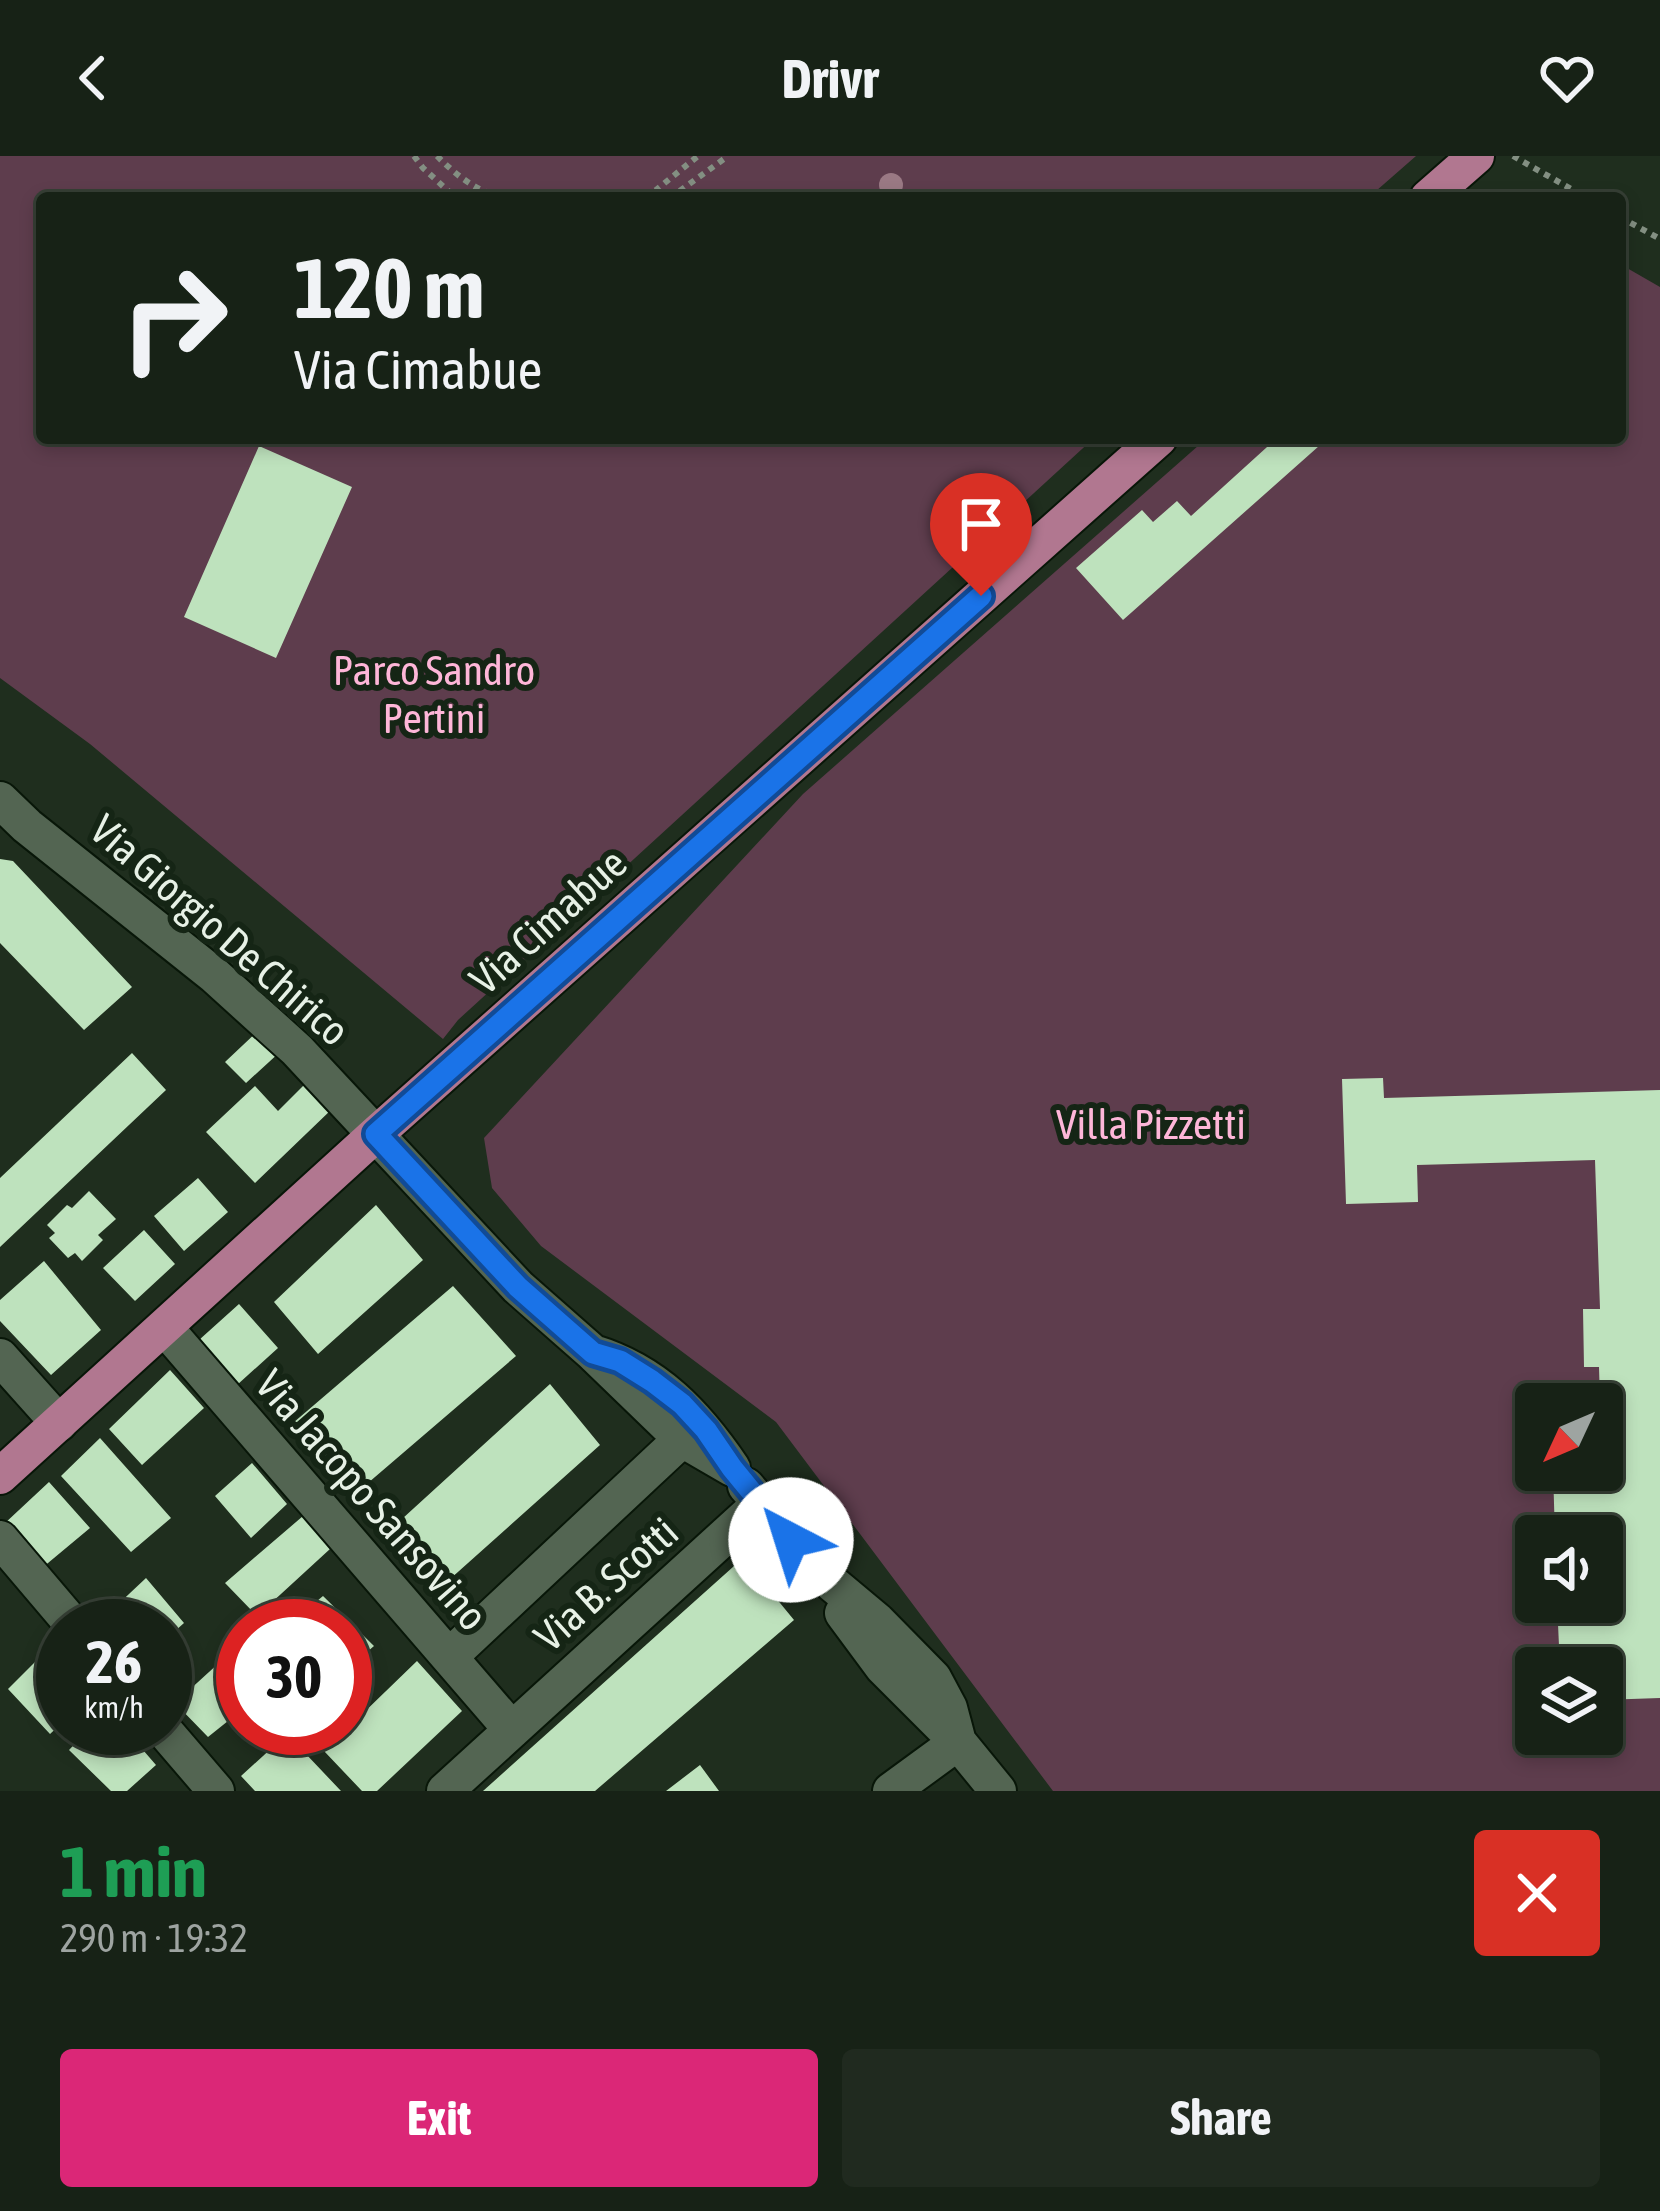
<!DOCTYPE html>
<meta charset="utf-8">
<style>
:root{--surface:#172216;--page:#202a1f;--text:#f1f3f6;--muted:#9ea4a1;--line:#363f35;--accent:#db2777}
body{margin:0;font-family:"Asap Condensed",sans-serif;background:var(--page);color:var(--text);height:100vh;display:flex;flex-direction:column;font-size:45px;white-space:nowrap}
*{box-sizing:border-box;margin:0}
p{font-size:39px;color:var(--muted)}
.icon{flex:none;width:66px;height:66px;fill:none;stroke:currentColor;stroke-width:2;stroke-linecap:round;stroke-linejoin:round}
.map{position:relative;height:1635px;overflow:hidden}
.drawer{display:flex;flex-direction:column;background:var(--surface);flex:1}
.drawer>*{flex:none}
.banner{position:absolute;left:36px;top:36px;width:1590px;height:252px;border-radius:12px;box-shadow:0 6px 18px #0003,0 0 0 3px var(--line);background:#172216;color:var(--text);overflow:hidden}
.needle{width:78px;rotate:226deg}
.buttons{position:absolute;left:1515px;top:1227px;display:grid;gap:24px}
.buttons a{display:grid;place-items:center;width:108px;height:108px;border-radius:12px;background:var(--surface);box-shadow:0 6px 18px #0003,0 0 0 3px var(--line);font-size:60px}
.speed{position:absolute;left:36px;top:1443px;display:flex;gap:24px;font-size:60px;font-weight:700;text-align:center}
.speed>*{display:grid;place-content:center;width:156px;height:156px;border-radius:50%;background:var(--surface);box-shadow:0 6px 18px #0003,0 0 0 3px var(--line);line-height:1}
.speed small{font-size:30px;font-weight:400}
.speed .limit{border:18px solid #d22;background:#fff;color:#111}
.pin{position:absolute;display:grid;place-items:center;width:102px;height:102px;color:#fff;margin:-123px -51px;border-radius:50% 50% 50% 0;rotate:-45deg;box-shadow:0 0 12px #0007}
.pin .icon{rotate:45deg}
.me{position:absolute;width:132px;margin:-66px;rotate:320deg;stroke-linejoin:round;filter:drop-shadow(0 0 9px #0008)}
.turn{display:flex;align-items:center;gap:42px;height:252px;padding:0 60px;font-size:54px}
.turn .icon{width:156px;height:156px;stroke-width:2.5}
.turn b{display:block;font-size:84px;line-height:102px}
.round{display:grid;place-items:center;flex:none;width:126px;height:126px;border-radius:12px;background:var(--page)}
.overview{display:flex;align-items:center;justify-content:space-between;height:204px;padding:0 60px}
h1{font-size:72px;font-weight:700;line-height:90px;color:#1e9e55}
.button{display:flex;gap:24px;margin-top:auto;padding:24px 60px}
.button a{flex:1;height:138px;border-radius:12px;background:var(--accent);color:#fff;font-size:48px;font-weight:700;line-height:138px;text-align:center}
.button a+a{background:var(--page);color:var(--text)}
header{display:flex;justify-content:space-between;align-items:center;height:156px;padding:0 60px;background:var(--surface);font-size:54px;font-weight:700}
.map>svg:first-child{display:block}
.green{fill:#5e3d4d;fill-rule:evenodd}
.building{fill:#bee2bd}
.lines{fill:none;stroke-linecap:round;stroke-linejoin:round}
.minor-casing{stroke:#081608;stroke-width:40}
.major-casing{stroke:#081608;stroke-width:40}
.path{stroke:#838f82;stroke-width:6;stroke-dasharray:6 6;stroke-linecap:butt}
.minor{stroke:#536552;stroke-width:36}
.major{stroke:#b17790;stroke-width:36}
.tree{fill:#9a7984}
.route-casing{stroke:#114b97;stroke-width:30}
.route{stroke:#1a73e8;stroke-width:21}
.labels{text-anchor:middle;dominant-baseline:central;stroke-width:12;stroke-linejoin:round;paint-order:stroke}
.park-label{font-size:42px;fill:#feb6d8;stroke:#152515}
.street-label{font-size:42px;fill:#e7f1e6;stroke:#152515}
</style>
<header><svg class="icon" aria-label="back" viewBox="0 0 24 24"><path d="M15 5l-7 7 7 7"/></svg>Drivr<svg class="icon" aria-label="heart" viewBox="0 0 24 24"><path d="M12 20l-8-8c-3-5 5-10 8-4 3-6 11-1 8 4z"/></svg></header>
<div class="map">
<svg width="1660" height="1635" viewBox="0 0 1660 1635">
<rect width="100%" height="100%" fill="#1f2e1e"/>
<path class="green" d="M0,0H1416L1368,42H42V282H1094L458,864L443,883L90,588L0,522Z
M1620,108L1660,131V1635H1053L776,1266L541,1090L492,1032L484,982L803,638L1207,282H1620ZM1536,1248H1602V1314H1536ZM1536,1380H1602V1446H1536ZM1536,1512H1602V1578H1536Z"/>
<path class="building" d="M1277,282H1328L1123,464L1076,412L1142,354L1153,366L1177,345L1191,360Z
M259,290L352,331L276,502L184,461Z
M0,703L13,705L132,831L84,874L0,787Z
M260,873L281,895L246,927L225,906Z
M132,897L166,934L0,1091V1022Z
M1383,922L1384,942L1660,934V1542L1602,1544V1512H1560L1557,1446H1602V1380H1555L1553,1314H1602L1599,1211H1584L1583,1153H1600L1595,1004L1417,1009L1418,1046L1346,1048L1342,923Z
M306,927L332,953L255,1027L206,976L255,930L278,955Z
M198,1022L228,1056L184,1095L154,1060Z
M89,1035L116,1063L98,1079L103,1084L82,1105L75,1097L68,1102L49,1082L55,1077L47,1069L67,1049L72,1052Z
M376,1049L423,1104L318,1198L274,1146Z
M144,1074L175,1108L135,1145L103,1112Z
M44,1105L101,1174L51,1219L0,1165V1144Z
M453,1130L516,1200L354,1339L293,1267Z
M239,1148L278,1192L237,1229L199,1184Z
M170,1214L204,1252L142,1309L109,1273Z
M550,1228L600,1289L440,1432L391,1373Z
M100,1282L171,1362L131,1396L61,1320Z
M252,1307L287,1348L251,1382L215,1340Z
M49,1326L90,1372L42,1412L4,1368Z
M303,1360L330,1393L257,1460L225,1427Z
M743,1402L794,1464L595,1635H483Z
M146,1422L184,1467L165,1484V1470H95Z
M323,1440L374,1490L345,1515V1470H287Z
M243,1485V1553L208,1581L175,1547Z
M53,1488L63,1499V1566L50,1578L8,1533Z
M417,1505L462,1555L377,1635H362L324,1595Z
M90,1572H124L156,1609L127,1635H111L69,1594Z
M287,1578L341,1635H255L241,1620Z
M700,1609L719,1635H666Z"/>
<g class="lines">
<g class="minor-casing">
<path id="minor" d="M0,644L27,670L214,819L297,894L518,1131L593,1197L682,1283L732,1312C696,1259 656,1216 593,1197
M165,1172L512,1574
M0,1201L59,1267
M746,1330L822,1419L877,1465L933,1522L949,1552L958,1586
M0,1383L74,1470
M843,1457L883,1511L958,1586L998,1635
M449,1501L682,1283
M162,1572L216,1635
M445,1635L760,1348
M891,1635L958,1586"/>
</g>
<g class="major-casing">
<path id="major" d="M1428,42L1476,0
M0,1320L376,978L1159,282"/>
</g>
<path class="path" d="M414,0L423,12L456,42
M437,0C456,19 476,35 503,42
M1513,0L1587,42
M632,42L656,34L698,0
M670,42L728,0
M1620,61L1660,83"/>
<use href="#minor" class="minor"/>
<use href="#major" class="major"/>
</g>
<circle class="tree" cx="891" cy="29" r="12"/>
<g class="lines">
<g class="route-casing">
<path id="route" d="M791,1384L732,1312L706,1274L682,1248L652,1225L620,1205L593,1197L518,1131L376,978L981,440"/>
</g>
<use href="#route" class="route"/>
</g>
<g class="labels">
<g class="park-label">
<text x="434" y="514">Parco Sandro<tspan x="434" dy="48">Pertini</tspan></text>
<text x="1151" y="968">Villa Pizzetti</text>
</g>
<g class="street-label">
<text transform="translate(548 765) rotate(-42)">Via Cimabue</text>
<text transform="translate(220 774) rotate(41)">Via Giorgio De Chirico</text>
<text transform="translate(372 1344) rotate(49)">Via Jacopo Sansovino</text>
<text transform="translate(606 1428) rotate(-42)">Via B. Scotti</text>
</g>
</g>
</svg>
<div class="buttons">
<a><svg class="needle" viewBox="-14 -14 28 28"><path d="M0-13l5 13h-10z" fill="#e53935"/><path d="M0 13l5-13h-10z" fill="#9ea4a1"/></svg></a>
<a><svg class="icon" aria-label="sound" viewBox="0 0 24 24"><path d="M4 9h4l5-4v14l-5-4H4zM17 9q2 3 0 6"/></svg></a>
<a><svg class="icon" aria-label="layers" viewBox="0 0 24 24"><path d="M12 4l9 5-9 5-9-5zM3 14l9 5 9-5"/></svg></a>
</div>
<div class="speed"><div>26<small>km/h</small></div><div class="limit">30</div></div>
<div class="pin" style="left:981px;top:440px;background:#d93025"><svg class="icon" aria-label="arrive" viewBox="0 0 24 24"><path d="M6 21V4h12l-3 4 3 4H6"/></svg></div>
<svg class="me" style="left:791px;top:1384px" viewBox="-20 -20 40 40"><circle r="19" fill="#fff"/><path d="M0-13L10 11 0 6-10 11z" fill="#1a73e8"/></svg>
<div class="banner">
<div class="turn"><svg class="icon" aria-label="right" viewBox="0 0 24 24"><path d="M7 20v-9h11M14 6l5 5-5 5"/></svg><div><b>120 m</b>Via Cimabue</div></div>
</div>
</div>
<section class="drawer">
<div class="overview"><div><h1>1 min</h1><p>290 m · 19:32</p></div><a class="round" style="background:#d93025;color:#fff"><svg class="icon" aria-label="close" viewBox="0 0 24 24"><path d="M6 6l12 12M18 6L6 18"/></svg></a></div>
<div class="button"><a>Exit</a><a>Share</a></div>
</section>
